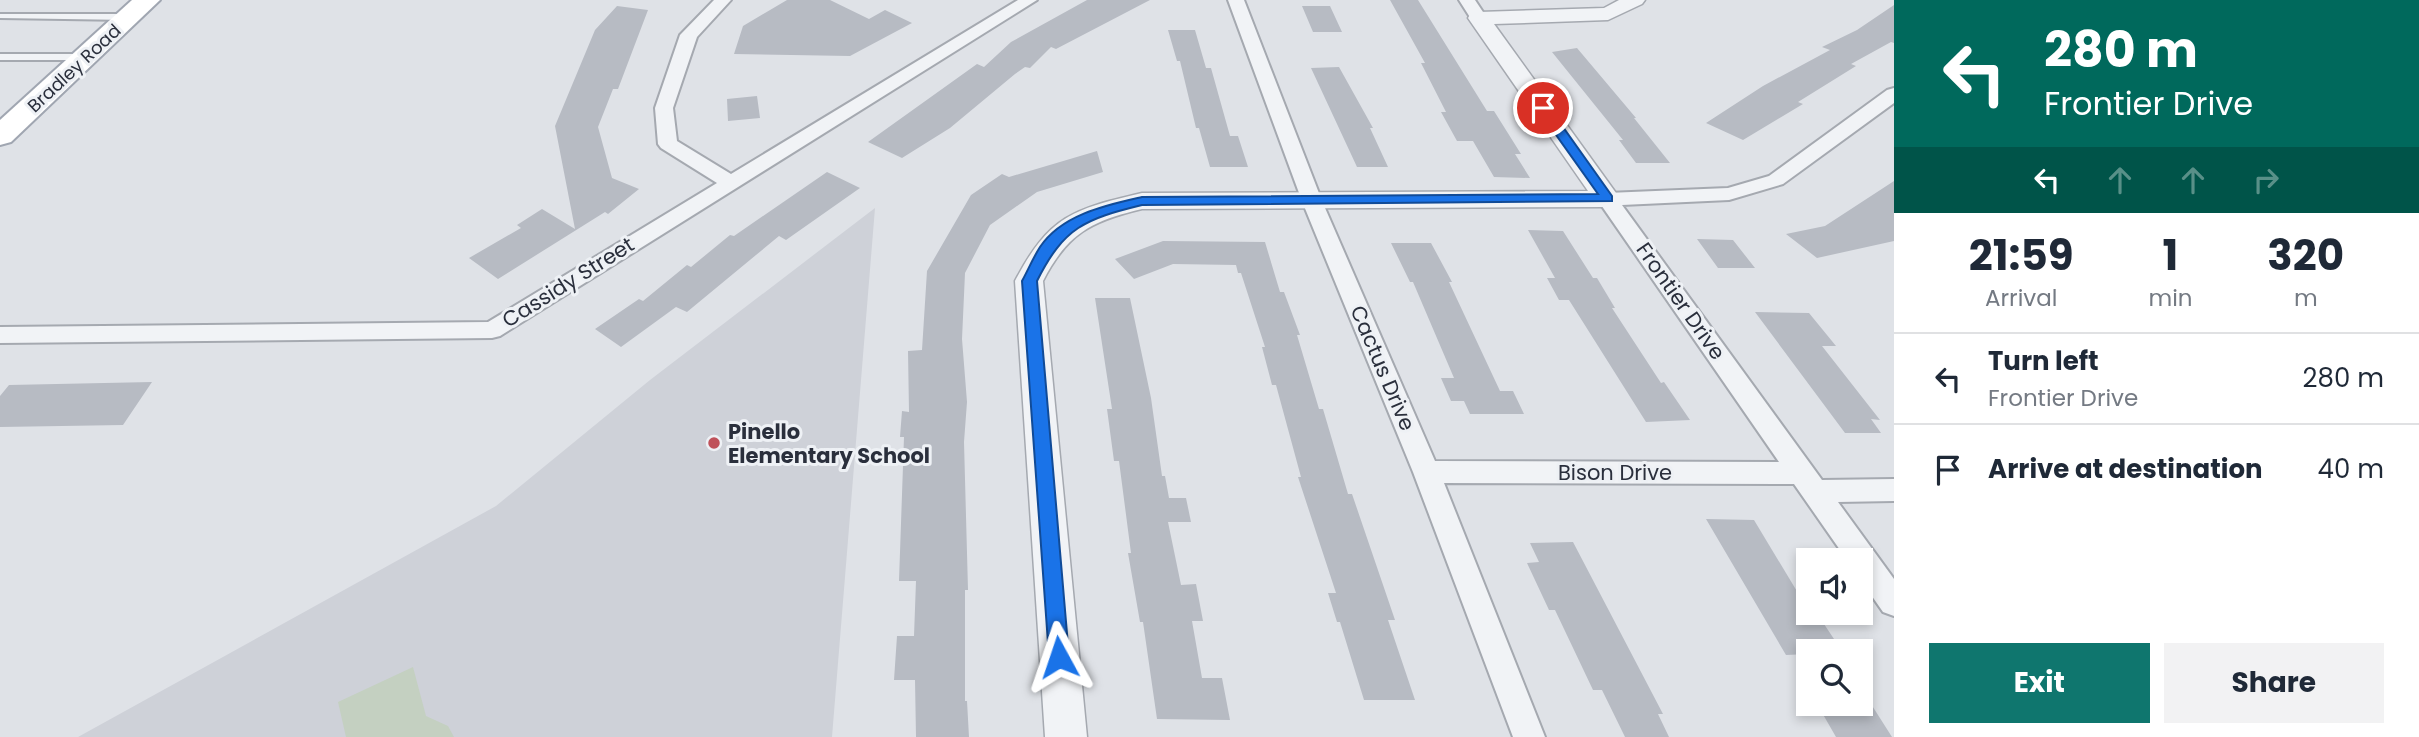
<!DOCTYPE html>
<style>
:root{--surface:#fff;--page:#f2f2f3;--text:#1f2937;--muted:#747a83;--line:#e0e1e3;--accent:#0f766e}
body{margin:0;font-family:Poppins,sans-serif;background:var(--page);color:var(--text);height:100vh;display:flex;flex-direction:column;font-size:26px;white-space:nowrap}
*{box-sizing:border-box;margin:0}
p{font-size:23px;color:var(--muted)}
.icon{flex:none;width:38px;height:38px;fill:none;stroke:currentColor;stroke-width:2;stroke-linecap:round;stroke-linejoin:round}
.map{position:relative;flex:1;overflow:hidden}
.details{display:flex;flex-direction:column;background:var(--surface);width:525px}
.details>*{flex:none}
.top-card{background:#00695c;color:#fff;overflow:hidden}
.controls{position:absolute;left:1796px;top:548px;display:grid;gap:14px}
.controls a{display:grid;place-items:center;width:77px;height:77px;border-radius:0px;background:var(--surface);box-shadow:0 4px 10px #0003;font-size:35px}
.pin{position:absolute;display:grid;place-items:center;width:60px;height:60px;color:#fff;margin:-30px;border:4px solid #fff;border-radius:50%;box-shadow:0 2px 7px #0007}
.me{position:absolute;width:77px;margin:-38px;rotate:355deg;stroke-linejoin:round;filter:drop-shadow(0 0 5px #0008)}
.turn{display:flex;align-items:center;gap:24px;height:147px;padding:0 35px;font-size:32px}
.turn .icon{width:91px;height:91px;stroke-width:2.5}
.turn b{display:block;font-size:49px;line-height:60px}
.lanes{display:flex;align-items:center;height:66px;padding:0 35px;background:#0003;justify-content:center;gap:35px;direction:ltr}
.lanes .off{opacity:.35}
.eta{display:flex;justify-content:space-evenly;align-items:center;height:119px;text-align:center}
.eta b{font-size:42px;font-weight:700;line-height:49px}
.action{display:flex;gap:14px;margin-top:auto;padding:14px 35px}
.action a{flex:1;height:80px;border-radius:0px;background:var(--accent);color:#fff;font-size:28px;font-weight:700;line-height:80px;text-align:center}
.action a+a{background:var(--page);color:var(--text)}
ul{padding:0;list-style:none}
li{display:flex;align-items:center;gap:21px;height:91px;padding:0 35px;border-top:2px solid var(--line)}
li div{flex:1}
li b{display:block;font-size:26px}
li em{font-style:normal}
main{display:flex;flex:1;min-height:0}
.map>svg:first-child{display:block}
.built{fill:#ced1d8}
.green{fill:#c4d0c1}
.building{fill:#b7bbc3}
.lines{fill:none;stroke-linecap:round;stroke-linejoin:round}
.service-casing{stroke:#a5a9b0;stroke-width:4}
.minor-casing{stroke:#a5a9b0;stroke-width:4}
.tertiary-casing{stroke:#a5a9b0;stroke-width:3}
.primary-casing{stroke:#a0a6b1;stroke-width:4}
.service{fill:#f1f3f6;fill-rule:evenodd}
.minor{fill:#f1f3f6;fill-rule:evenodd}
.tertiary{fill:#f1f3f6;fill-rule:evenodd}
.primary{fill:#fff;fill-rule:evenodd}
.route{fill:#1a73e8;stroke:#114b97;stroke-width:2}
.poi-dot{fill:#bf515a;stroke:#eef1f5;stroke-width:2.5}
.labels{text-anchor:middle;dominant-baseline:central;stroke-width:6;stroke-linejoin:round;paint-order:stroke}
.far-street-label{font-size:18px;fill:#2a2f3c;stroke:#eef1f5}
.street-label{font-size:21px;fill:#2a2f3c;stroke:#eef1f5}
.poi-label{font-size:21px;font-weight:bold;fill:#2a2f3c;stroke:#eef1f5;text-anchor:start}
</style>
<main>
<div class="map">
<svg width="1894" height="737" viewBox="0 0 1894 737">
<rect width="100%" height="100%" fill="#dfe2e7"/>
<path class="built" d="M875,208L832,737H78L496,506L650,380Z"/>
<path class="green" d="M413,667L426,716L448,726L454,737H346L338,702Z"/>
<path class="building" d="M787,0H830L869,19L885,10L912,23L850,56L734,54L743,26Z
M1087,0H1150L1056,49L1051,47L1030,68L1025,67L1015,74L950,128L902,158L868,142L977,64L984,67L1011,42Z
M1390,0H1418L1487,111H1494L1521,154H1515L1530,178L1494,177L1473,141H1457L1441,112H1446L1421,63H1425Z
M1894,5V43L1891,42L1851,64L1856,66L1798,102L1803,104L1743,140L1706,123L1763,86L1830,50L1822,47L1857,30Z
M617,6L648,10L618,89H613L598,127L612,178L639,189L608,214L605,212L498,279L469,258L521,228L517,225L542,209L575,229L555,126L595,30Z
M1302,6H1330L1342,32H1313Z
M1168,30H1195L1206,68H1211L1230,136H1238L1248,167H1210L1199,128H1196L1180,61H1177Z
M1577,48L1636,118H1634L1670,163H1636L1619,140H1623L1552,52Z
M1339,67L1373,128H1370L1388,167H1357L1311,68Z
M757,96L760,118L728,121L727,99Z
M1097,151L1103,172L1037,192L990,225L965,273L962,339L967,402L964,442L968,590H965V701H967L969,737H916L915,680H894L897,636H914L916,581H899L904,437H900L902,411L909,412L908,351L922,350L927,271L971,195L1002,174L1009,177Z
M827,172L860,188L786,240L779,236L687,312L676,307L621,347L595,329L639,299L643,301L687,265L691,267L730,235L734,236Z
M1894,181V241L1817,258L1786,234L1825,226Z
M1528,230L1563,231L1593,278H1597L1615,308H1612L1661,383L1664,382L1690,420L1646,422L1569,300H1559L1547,278H1555Z
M1697,239L1733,240L1755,268H1718Z
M1163,241L1265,242L1280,292H1284L1300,335H1297L1319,409H1323L1348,494H1352L1395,620H1388L1415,700H1364L1340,622H1337L1328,593H1336L1298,477H1301L1276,385H1272L1262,347H1265L1241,273H1238L1236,265L1173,264L1134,279L1115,259Z
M1391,243H1431L1452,282H1449L1500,391H1513L1524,414H1470L1464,401H1451L1441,378H1454L1413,282H1410Z
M1095,298H1130L1151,398L1162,476H1165L1169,498H1186L1191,522H1168L1181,585L1196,584L1203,621H1192L1202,678H1222L1230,720L1157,719L1143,622H1140L1128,553H1131L1119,461H1114L1107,409H1112Z
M1755,312L1809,313L1836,346H1822L1880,420L1871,419L1881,433H1845Z
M152,382L123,425L0,427V396L9,385Z
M1706,519L1754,520L1798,593H1803L1808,599V612H1816L1842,651H1808V654L1786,655Z
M1573,542L1663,714H1658L1669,737H1625L1602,690H1593L1555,610H1549L1527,563L1539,562L1530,543Z
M1817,704H1871L1892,737H1836Z"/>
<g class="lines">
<g class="service-casing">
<path id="service" d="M0,14H128L132,17L128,20L0,18Z
M0,54H85L89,57L85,60H0Z"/>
</g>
<g class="minor-casing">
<path id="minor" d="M714,0H731L697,37L673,108L677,141L731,174L1018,0H1037L500,336L492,338L0,343V327L488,322L717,183L661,148L658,144L655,108L680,35Z
M1228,0H1244L1322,201L1435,461L1779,462L1597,199L1600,194L1607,193L1728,188L1769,176L1887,90L1894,88V103L1783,184L1729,200L1622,205L1822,480L1894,479V501L1838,502L1894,579V616L1883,612L1860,579V560H1847L1794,484L1444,483L1545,737H1513L1413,472L1302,201Z
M1459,0H1475L1487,18L1485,22H1473Z"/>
</g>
<g class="tertiary-casing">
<path id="tertiary" d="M1619,0H1645L1642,4L1608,20L1494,24L1616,193L1620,199L1616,205L1607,207L1142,209C1091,221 1067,234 1043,281L1087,737H1045L1015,281C1049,216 1073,209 1142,193L1588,191L1468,18L1471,13L1479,12L1604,8Z"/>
</g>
<g class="primary-casing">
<path id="primary" d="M132,0H160L11,142L0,145V120Z"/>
</g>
<use href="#service" class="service"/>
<use href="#minor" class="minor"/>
<use href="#tertiary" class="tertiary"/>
<use href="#primary" class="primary"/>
</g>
<path class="route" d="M1543,105L1548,106L1612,196V201L1142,205C1085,219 1064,227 1037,281L1069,657L1066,663L1059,666L1052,663L1049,657L1022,281C1028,270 1033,258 1040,247C1062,214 1107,205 1142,197L1598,194L1537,108Z"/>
<circle class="poi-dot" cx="714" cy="443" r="7"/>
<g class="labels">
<g class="far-street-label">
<text transform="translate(74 68) rotate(-43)">Bradley Road</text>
</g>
<g class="street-label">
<text transform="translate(568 282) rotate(-32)">Cassidy Street</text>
<text transform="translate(1681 301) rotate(55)">Frontier Drive</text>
<text transform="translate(1383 368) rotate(67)">Cactus Drive</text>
<text x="1615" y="472">Bison Drive</text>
</g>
<g class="poi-label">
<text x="728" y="431">Pinello<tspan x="728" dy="24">Elementary School</tspan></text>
</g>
</g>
</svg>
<div class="controls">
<a><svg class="icon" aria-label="sound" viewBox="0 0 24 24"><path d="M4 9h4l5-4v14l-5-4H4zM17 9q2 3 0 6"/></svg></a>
<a><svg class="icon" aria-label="search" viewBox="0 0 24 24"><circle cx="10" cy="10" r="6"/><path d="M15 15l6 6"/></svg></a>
</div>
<div class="pin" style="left:1543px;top:108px;background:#d93025"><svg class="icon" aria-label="arrive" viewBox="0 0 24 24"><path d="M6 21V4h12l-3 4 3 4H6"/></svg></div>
<svg class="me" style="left:1059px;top:657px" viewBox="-20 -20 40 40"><path d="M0-17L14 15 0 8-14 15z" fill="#1a73e8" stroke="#fff" stroke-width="4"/></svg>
</div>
<section class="details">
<div class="top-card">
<div class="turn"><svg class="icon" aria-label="left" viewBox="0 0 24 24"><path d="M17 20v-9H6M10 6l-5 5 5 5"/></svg><div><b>280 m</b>Frontier Drive</div></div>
<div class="lanes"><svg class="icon" aria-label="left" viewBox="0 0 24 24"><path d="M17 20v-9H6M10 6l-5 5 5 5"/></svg><svg class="icon off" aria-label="ahead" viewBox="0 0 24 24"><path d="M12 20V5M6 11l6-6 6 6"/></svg><svg class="icon off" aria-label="ahead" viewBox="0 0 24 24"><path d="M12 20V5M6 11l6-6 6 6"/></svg><svg class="icon off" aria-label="right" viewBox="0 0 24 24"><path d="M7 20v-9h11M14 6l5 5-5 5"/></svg></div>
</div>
<div class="eta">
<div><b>21:59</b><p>Arrival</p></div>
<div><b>1</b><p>min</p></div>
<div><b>320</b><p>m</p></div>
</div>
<ul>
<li><svg class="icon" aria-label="left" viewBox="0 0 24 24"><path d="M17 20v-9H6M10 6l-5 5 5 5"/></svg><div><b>Turn left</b><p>Frontier Drive</p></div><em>280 m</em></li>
<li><svg class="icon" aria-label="arrive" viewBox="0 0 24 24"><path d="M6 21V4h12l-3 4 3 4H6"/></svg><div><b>Arrive at destination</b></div><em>40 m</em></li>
</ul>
<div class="action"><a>Exit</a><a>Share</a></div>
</section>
</main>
